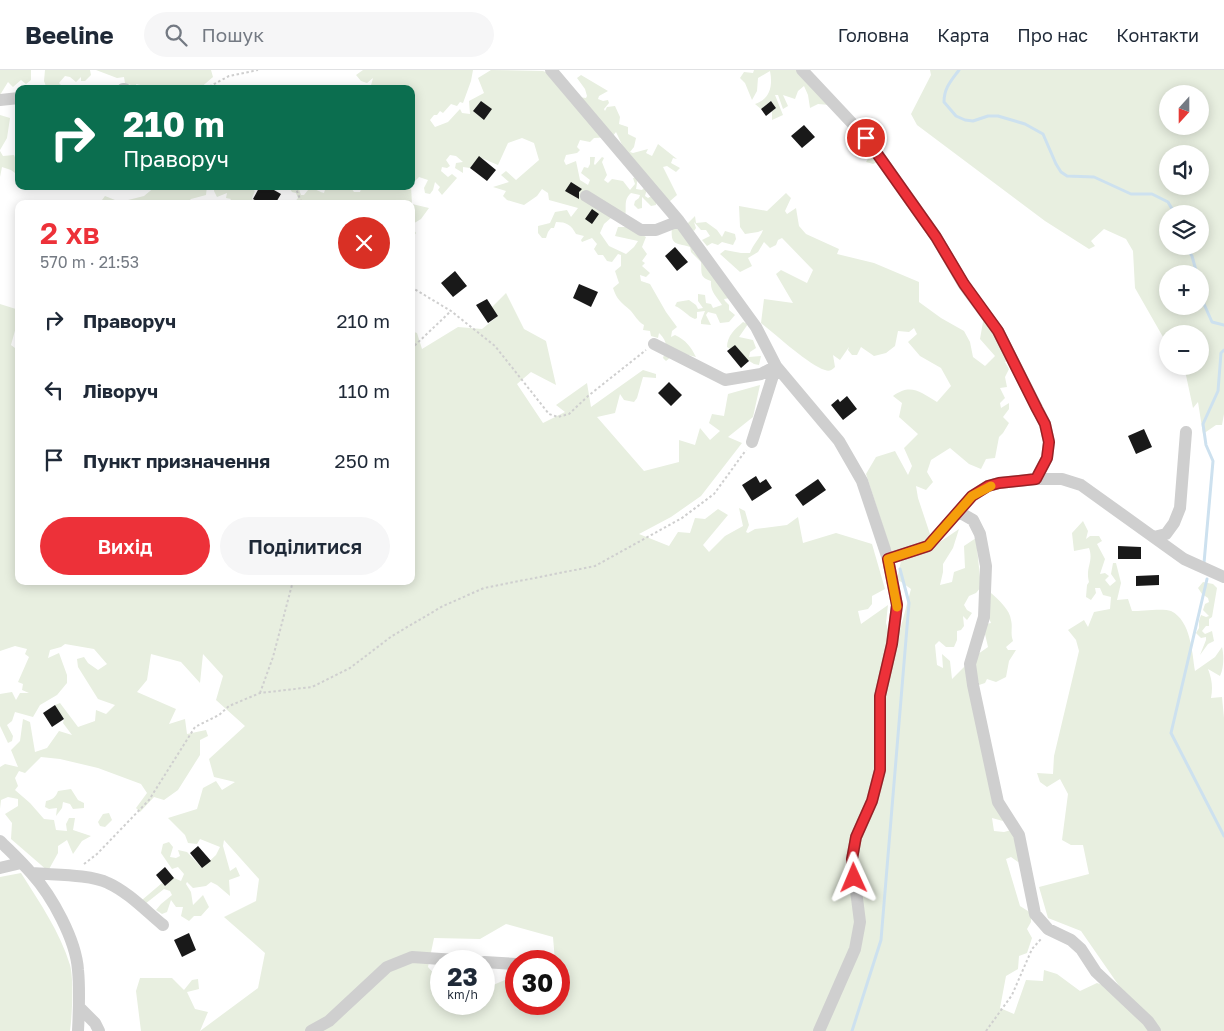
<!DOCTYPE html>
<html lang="uk">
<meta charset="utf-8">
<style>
:root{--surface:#fff;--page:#f6f6f7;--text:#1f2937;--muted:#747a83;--line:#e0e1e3;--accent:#ed3139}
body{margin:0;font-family:"Golos Text",sans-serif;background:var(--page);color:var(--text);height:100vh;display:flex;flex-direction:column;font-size:19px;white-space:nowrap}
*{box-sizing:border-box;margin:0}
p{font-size:16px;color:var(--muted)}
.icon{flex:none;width:28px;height:28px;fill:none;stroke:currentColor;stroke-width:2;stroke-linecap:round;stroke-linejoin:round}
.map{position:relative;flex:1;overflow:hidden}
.details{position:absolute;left:15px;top:130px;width:400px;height:385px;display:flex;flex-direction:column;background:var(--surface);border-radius:10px;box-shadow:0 2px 12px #0003}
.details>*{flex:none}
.top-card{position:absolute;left:15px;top:15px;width:400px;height:105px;border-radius:10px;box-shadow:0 2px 12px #0003;background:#0b6e4f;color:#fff;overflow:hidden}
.needle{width:32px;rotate:201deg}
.buttons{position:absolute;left:1159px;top:15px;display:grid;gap:10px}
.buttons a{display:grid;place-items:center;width:50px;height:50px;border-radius:50%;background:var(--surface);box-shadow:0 2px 12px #0003;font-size:25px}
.speed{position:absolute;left:430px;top:880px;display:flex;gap:10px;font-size:25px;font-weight:700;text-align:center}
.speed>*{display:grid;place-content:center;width:65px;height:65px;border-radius:50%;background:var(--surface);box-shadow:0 2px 12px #0003;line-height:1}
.speed small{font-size:12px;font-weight:400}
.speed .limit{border:8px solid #d22;background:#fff;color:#111}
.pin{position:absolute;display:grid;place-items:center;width:42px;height:42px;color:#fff;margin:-21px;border:2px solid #fff;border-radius:50%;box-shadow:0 1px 5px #0007}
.me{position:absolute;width:55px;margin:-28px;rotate:359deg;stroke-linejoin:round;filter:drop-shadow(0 0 4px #0008)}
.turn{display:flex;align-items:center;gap:18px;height:105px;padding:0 25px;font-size:22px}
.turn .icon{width:65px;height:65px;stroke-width:2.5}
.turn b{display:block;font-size:35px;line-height:42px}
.round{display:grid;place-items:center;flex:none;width:52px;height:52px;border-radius:26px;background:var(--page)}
.summary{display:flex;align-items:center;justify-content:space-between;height:85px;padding:0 25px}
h1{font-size:30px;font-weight:600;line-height:38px;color:var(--accent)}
.primary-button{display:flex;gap:10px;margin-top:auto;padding:10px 25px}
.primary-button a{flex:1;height:58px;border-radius:30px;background:var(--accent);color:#fff;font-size:20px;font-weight:600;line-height:58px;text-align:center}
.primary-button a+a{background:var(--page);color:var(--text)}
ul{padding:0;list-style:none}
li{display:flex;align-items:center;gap:15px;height:70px;padding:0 25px}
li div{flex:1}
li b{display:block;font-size:19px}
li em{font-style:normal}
header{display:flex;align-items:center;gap:30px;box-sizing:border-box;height:70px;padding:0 25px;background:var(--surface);border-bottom:1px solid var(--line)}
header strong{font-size:24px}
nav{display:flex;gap:28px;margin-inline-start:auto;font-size:18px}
.search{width:350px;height:45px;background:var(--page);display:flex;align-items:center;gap:12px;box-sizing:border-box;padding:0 18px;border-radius:28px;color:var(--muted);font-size:19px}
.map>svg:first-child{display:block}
.green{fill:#e8efe0;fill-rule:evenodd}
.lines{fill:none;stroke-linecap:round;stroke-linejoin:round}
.stream{stroke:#cde1ef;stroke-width:3}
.building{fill:#191919}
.path{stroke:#cfcfcf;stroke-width:2;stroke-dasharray:2.5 2.5;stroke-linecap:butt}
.minor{stroke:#cfcfcf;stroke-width:12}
.route-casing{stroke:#9a2025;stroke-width:12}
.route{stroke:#ed3139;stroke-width:9}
.slow{stroke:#f59e0b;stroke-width:9}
</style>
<header>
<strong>Beeline</strong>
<div class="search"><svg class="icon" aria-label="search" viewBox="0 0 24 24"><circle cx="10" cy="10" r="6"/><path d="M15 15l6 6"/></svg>Пошук</div>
<nav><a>Головна</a><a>Карта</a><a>Про нас</a><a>Контакти</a></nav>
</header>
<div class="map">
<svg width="1224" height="961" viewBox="0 0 1224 961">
<rect width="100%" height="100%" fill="#fff"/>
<path class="green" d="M0,0H31V10L26,14L21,10L13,17L8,12L0,25Z
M45,0H90L91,5L85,11H81V7L76,12L70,7L65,6L59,13L65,19H47L44,11Z
M96,0H211L213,7L199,19H159L136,14L137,17L125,13L124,7L117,8Z
M363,0H473L471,11L463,33L460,32L457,36L451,34L443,43L440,41L437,45H434L430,50L435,57L448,52L460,39L462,43L470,44L469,31L484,23L478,8L491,0L543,1L551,4L571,26L586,28L587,26L585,19L577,8L581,5L608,21L599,26L598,29L603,31L608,30L609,33L604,39L605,41L607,37L615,36L620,47L619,54L628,57V64L636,68L634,77L630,82L633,83L648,79L646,83L652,86L658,74L677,89L673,88L671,93L680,98L676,102L667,96L663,97L677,125L669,132L624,79L616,62L612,67L594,68L590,72L580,70L577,77L580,80L577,83L566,85L564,91L566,95L576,91L580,110L588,115L590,110L581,103L584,97L588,98L590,94V87H595L594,94L595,95L602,87L604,88L602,92L607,105L604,110L608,113L612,109L623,111L630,120L635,114L633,108L638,107L636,119L642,120L646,116L647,119L645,126L648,128L653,125L656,129V135L651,136L642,127V138L638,139L634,135L635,131L639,128L640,125L631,123C623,130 627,137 625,147H612L604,154L600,163L609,176L626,184L634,177L638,171L615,166L618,157H628L646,167L642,177L647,184L642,191L645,193L642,196L650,203L646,207L640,205L641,211L650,214L666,242L677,257L672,261L671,267L675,265C686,270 691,277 696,287L677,282L666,291L663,288C667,277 668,272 659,263L658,268L651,266L650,261L643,260L644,255C637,251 635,245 630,240C621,232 617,230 613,218L619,213L615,201L621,196V185L618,184L612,192L607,191L603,185H598L594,179L597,174L592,168L582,172L581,170L584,166L576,164C571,155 567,152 556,152L554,158H551L548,162L546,168H542L538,163V156L550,153L555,142L567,140L571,147L578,138L549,130L548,123L542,119L537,126L524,135L507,130L503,126L506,121L493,117L509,112L501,105L506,101L516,110L539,90L534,73L522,68L508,73L498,95L479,87L470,98L463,97V103L455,98L456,93L463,92L456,86L450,85L446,90L450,96L447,98L442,97L441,101L448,107L452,104L457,108L442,125L438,120L440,117L435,112L433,120L430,124L425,123L424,118L428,110L419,107L411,115V19H370L373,8L367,13L361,11L356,5Z
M754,0H798L830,35L818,34L810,38L808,25L804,16L798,21L795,29L783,25L788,36L783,39L778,25H775L783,45L772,50V41L776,38L771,31L761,39L755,34C770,29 773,16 770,1L758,8L757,21L752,30L745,13L740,8L744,2L753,3Z
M930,0H1224V344L1222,355H1216L1203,364L1198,332L1193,338L1184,296H1200V264H1168L1167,274L1135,218L1133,181L1126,169L1104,159L1091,171L1095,176L1089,179L1045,151L917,55L911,44L931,5ZM1168,24H1200V56H1168ZM1168,84H1200V116H1168ZM1168,144H1200V176H1168ZM1168,204H1200V236H1168Z
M0,45L10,48L7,68L0,80Z
M858,65L878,92L873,94L866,92L869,87L865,83L861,86L856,80L854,67Z
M0,81L3,86L14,85L16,90L19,89V106L11,100L2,97L0,107Z
M156,116H207L206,125L191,129L186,134H99L105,126L120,132L144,126Z
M214,116H252V119L255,121L252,128L254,134H227L231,129L226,128L227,123L217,127L214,121Z
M288,116H298L301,125H304L308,120L303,116C311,116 317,121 324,123L326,116H350L354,122H360L362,116H411L412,134L429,138L421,149L411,155L416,163L412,169L411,179V134H293L298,128L296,123L292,122Z
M786,123L791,128L785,141L787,144L796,138L799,156L806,164L839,179L837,184L874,193L919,212V232L941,248L964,261L970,272L973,287L985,296L995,286L980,269L984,246L1009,289L1005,292L1009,299L1005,307L1007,317L1000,318L1005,328L1000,333L1001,338L1009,333V339L1003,347L1009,353L1003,363L999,367L995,388L986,389L981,399L969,394L950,378L931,390L927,402L933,412L926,420L916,416L918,428L934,476L959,459L953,478L943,494V502L940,515L952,512L954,502L965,498L964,476L976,468L981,517L976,523L969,526L964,535L967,540L972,543L967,550L963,546L964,556L961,560L957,561V570L954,577H946L939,571L935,575L937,595L943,598L942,584L950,591L952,609L966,595L1003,751L992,748L994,761L1004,762L1015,759L1023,789L1018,792L1011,787L1006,789L1020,836L1031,843V852L1027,859L1032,868L1027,883L1019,886L1018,899L1006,906L1000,938L1014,944L1026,910L1043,911L1044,900L1057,904L1080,921L1097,913L1124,923L1081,861L1048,848L1039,817L1089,804L1083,775H1071L1062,770L1068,724L1060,709L1047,717L1040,712L1037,703L1053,704L1054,686L1079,581L1076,570L1068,560L1084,550L1088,557L1094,542L1110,539L1111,527L1103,525L1100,518H1095L1096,523L1091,530L1086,527L1087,515L1089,512C1085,497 1094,492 1089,478L1074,481L1072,463L1083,451L1088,461L1086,469L1090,466H1099L1102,471L1097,474L1105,489L1100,504L1105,503L1109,506L1105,510L1110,516L1116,511L1111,504L1113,493H1116L1121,513L1117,530L1128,529L1132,541C1141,541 1164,538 1171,541C1191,551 1192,582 1195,601L1215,587L1222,577C1224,585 1224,598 1220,606L1208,599C1212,609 1213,618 1211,628L1222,627L1224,648V961H141L136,921L140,908H172L184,920L192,910L198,909L199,919L187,922L195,939L208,942L200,961L258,918L265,883L224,847L256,831L259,809L224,770L223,776L230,801L236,797L240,806L229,810L230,826L217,815L211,812L206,816L193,818L187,812L186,814L191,822L193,835L203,825L209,837L201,846H194L189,851L181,846L183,837H176L171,830L167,842L162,844L156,840L161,834L172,825L170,821L164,819L145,834L142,830L162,813L165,816L174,808L181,811L184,804L178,797L172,799L161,783L163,774L169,772L173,777L170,787L176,788L180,786L178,780L187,782L202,798L216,785L220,777L200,769L197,774L188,773L185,765L168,748L197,739L203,718L216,711L222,720L235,712L214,707L209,689L245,656L216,630L223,606L203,584L200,613L181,592L151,584L147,610L137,622L176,639L169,654L185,649L187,664L206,660L208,666L200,670V685L178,720L164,730L154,727L140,742L136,738L147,723L141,714L98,698L60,689L41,687L25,703L19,701L15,708L18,716L15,720L30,733L44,749L54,750L56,760L67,761L66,754L69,748H75L73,760L91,766L82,771L73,784L67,770L58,776V783L48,801L11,769L12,753L5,744L18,736V729L8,727L1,730L0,739V697L5,694L18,697L11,680L20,671L23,649L30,652L35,682L47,678L59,661L72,665L63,653L64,649L55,635L60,633L78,657L95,651L96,640L106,644L115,635L98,629L78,597L77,589L84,587L88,593L98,600L107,594L94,579L65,574L61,577L50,580L48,588L59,583L67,605V613L57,625L40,635L33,647L15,642L12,651L7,655L13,666L12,671L8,673L0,656V624L12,622L16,630L20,623H29L22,620L23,614L18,612L29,587L25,584L27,579L15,576L0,581V234L19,240V246L11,275L19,281V511H411V261L417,263L422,279L458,257L482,259L498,246L492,237L506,223L524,259L546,271L556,315L531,302L517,314L543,353L565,342L556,335L587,313L591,337L643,300L656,304V308L643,307L637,328L634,332L624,330L620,324L615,343L597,347L644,401L679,392V370L695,375L700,358L710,370L720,361L709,353L712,344L724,346L728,324L760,315L753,347L728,367L742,373L701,426L671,447L639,464L669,476L678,462L690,463L695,448L705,449L718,439L728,445L703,475L709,482L725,466L743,456L739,438L745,441L749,455L746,462L748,463L755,459L787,455L798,447L803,473L836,463L872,474L885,519L872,526V534L868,539L858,541L861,554L888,535L886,553L889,562L900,560L911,519L897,509L901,491L890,478L866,404L876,387L895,381L908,405L912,396L904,378L918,364L899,347L902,333L893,326C911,313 920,322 937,332L951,316L941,298L920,286L908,272L917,264L914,258L909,262L898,261L895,276L886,283L874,286L861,277L857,285H852L848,280L849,277L840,290L833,285L835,297C832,300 829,302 825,300C810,296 775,264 761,253L764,229L793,233L776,204L781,200L807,213L813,200L782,168L778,170L776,175L770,178L764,172L758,182L748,188L752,196L740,202L720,184L725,180L741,183H750C753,174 760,168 763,160L758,162L745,164L740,157L739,136L767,141ZM506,854L553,867L555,891H559V934H516V907L514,906L484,919V934H441V912L428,897L434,868L480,869Z
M695,146L696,153L706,152L717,160L722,167L725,161L735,164L736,169L733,175L722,172L718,175L712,173L707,176L702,170L710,166L706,160H701L694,152L696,158L694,161L686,155Z
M678,156L693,174V181L702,190L730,228L724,229L725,231L729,235V240L735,245L729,252L720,253L716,244L708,242L706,245L711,255L701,254V251L705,241L697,242V248L695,249C687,246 683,239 675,236L677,232L689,230L696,235L698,239L703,238L698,231V224L705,225L706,233L711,234L713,238L722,235C717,227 710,222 711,211C699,207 702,203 701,192L691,182L690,177C677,173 670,176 672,158Z
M743,252L748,254L739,267L753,270L756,278L750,282L749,287L761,286L759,295L754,294L727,277C727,266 735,259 743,252Z
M1203,512L1213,514L1217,518L1212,547L1209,549V556H1206L1202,561L1205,564L1212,561L1214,571L1208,574L1200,585L1206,570V567L1201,568L1196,563L1199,558V551L1201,545L1206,547L1209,546L1203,540L1205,534L1209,532L1208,528L1202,524L1198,518Z
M991,523C999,530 1010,540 1011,550C1013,558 1010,562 1013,571L1006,577L1008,580H1016L1009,591L1006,607L996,612L987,609L985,613L979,615L974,594L978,584L988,577L985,564L986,554L991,553L988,546L987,528Z
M71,719L78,730L84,733V738L73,739L70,734L63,732L62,738L56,746L57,738L49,739L45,737L46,731C52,730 56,727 58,721Z
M109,743L112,750L105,757L100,756L98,752L103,744Z
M21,803C40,833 60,862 70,895C74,909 72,947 70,961H0V807Z"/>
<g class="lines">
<path class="stream" d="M959,0C951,11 944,18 944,32L956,46L965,50L973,51L988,46H998L1025,54L1043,64L1056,94L1061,102L1067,106L1094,107L1131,124H1152L1168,132L1175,144
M1185,176L1192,186L1197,204
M1200,219L1204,234L1212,252L1224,255
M1204,493L1213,391L1206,375L1203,354L1218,321L1221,283L1224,280
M1207,509L1171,663L1224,766
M852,961L881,870L909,533L900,499"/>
</g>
<path class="building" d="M481,31L492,39L484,50L473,41Z
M771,31L776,38L766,46L761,39Z
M804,55L815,67L802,78L791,66Z
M479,86L496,100L487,111L470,98Z
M571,112L582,119L579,122V129L565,121Z
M260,116H267L281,124L275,134H262L253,129Z
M592,139L599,144L592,154L585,149Z
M675,177L688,192L677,201L665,186Z
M455,201L467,216L453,227L441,213Z
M579,214L598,222L591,237L573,228Z
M487,229L498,246L488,253L476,235Z
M735,275L749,291L741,298L727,281Z
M669,312L682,325L671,336L658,323Z
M847,326L857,339L843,350L831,335L838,329L840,332Z
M1144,359L1152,377L1136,384L1128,366Z
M756,406L760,413L766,409L772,418L752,431L742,415Z
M818,409L826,420L803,436L795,425Z
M1118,476L1141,477V489H1118Z
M1159,505V515L1136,516V506Z
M55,635L64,649L52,657L43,643Z
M198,776L211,791L202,798L190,783Z
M165,797L174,808L165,816L156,805Z
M189,863L196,880L182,887L174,870Z"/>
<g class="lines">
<path class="path" d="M205,19L229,6L258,0
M295,116L302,134
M411,217L451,241L495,276L549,344L558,347L569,344L588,326L646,280
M411,279L451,241
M260,623L273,587L293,511
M84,794L97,784L149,730L195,657L219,645L229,636L260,623L312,617L350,598L392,566L443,536L484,518L595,496L682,448L714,424L746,380
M986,961L1012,925L1032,879L1041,869"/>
<path class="minor" d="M551,0L679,151L756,257L776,296L839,371L862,411L888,489L897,535L892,574L880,626V700L872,731L856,767L852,789L860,852L855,879L819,961
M802,0L866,68L936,167L964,215L998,261L1045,354L1049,372L1047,388L1036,409
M123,19H125
M0,30L19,28
M586,126L641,160H656L679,151
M654,274L725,310L761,304L776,296
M752,372L776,296
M959,442L973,450L980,464L986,496L984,547L970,594L973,615L998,732L1019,765L1035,844L1048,859L1071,870L1081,879L1096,902L1148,951L1155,961
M1154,467L1166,464L1174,453L1180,438L1186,362
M888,489L928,476L972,426L988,416L999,413L1036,409H1062L1081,415L1184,489L1224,507
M0,771C11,782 22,792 32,804C52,826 76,870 78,900C80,920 79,941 78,961
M0,798L21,793
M32,803C53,805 90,804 108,813C128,822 146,841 163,855
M484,892L516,894
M79,937L95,953L99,961
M311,961L329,951L387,897L412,887L470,891"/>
</g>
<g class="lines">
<g class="route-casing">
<path id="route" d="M854,808L852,789L856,767L872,731L880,700V626L892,574L897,535L888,489L928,476L972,426L988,416L999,413L1036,409L1047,388L1049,372L1045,354L1037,339L998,261L964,214L936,167L866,68"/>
</g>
<use href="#route" class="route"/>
<path class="slow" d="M897,537L888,489L928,476L972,426L991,416"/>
</g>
</svg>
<div class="buttons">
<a><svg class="needle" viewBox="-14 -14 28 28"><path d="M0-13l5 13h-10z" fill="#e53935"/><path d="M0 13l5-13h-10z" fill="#747a83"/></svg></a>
<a><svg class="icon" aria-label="sound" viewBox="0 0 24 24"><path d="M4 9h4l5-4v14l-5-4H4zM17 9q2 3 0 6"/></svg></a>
<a><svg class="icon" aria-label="layers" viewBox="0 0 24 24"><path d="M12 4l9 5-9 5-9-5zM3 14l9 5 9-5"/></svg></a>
<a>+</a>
<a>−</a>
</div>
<div class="speed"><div>23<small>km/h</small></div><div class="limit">30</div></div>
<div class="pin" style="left:866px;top:68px;background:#d93025"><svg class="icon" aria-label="arrive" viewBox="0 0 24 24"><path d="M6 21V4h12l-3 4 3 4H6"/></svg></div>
<svg class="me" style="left:854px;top:808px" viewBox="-20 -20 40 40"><path d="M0-17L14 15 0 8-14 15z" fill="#ed3139" stroke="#fff" stroke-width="4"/></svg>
<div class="top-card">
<div class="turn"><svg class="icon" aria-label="right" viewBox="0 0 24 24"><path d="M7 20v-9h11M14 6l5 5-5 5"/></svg><div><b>210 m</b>Праворуч</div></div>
</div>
<section class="details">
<div class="summary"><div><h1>2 хв</h1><p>570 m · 21:53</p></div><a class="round" style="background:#d93025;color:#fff"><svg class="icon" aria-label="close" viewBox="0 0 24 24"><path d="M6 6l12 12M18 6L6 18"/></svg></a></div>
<ul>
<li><svg class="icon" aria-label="right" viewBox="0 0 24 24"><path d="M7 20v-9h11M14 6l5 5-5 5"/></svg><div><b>Праворуч</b></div><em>210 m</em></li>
<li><svg class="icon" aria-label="left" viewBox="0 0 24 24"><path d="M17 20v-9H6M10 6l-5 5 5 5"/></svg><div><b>Ліворуч</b></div><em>110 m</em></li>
<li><svg class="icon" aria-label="arrive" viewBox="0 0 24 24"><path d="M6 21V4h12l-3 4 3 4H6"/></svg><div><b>Пункт призначення</b></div><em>250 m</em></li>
</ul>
<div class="primary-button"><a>Вихід</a><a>Поділитися</a></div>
</section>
</div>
